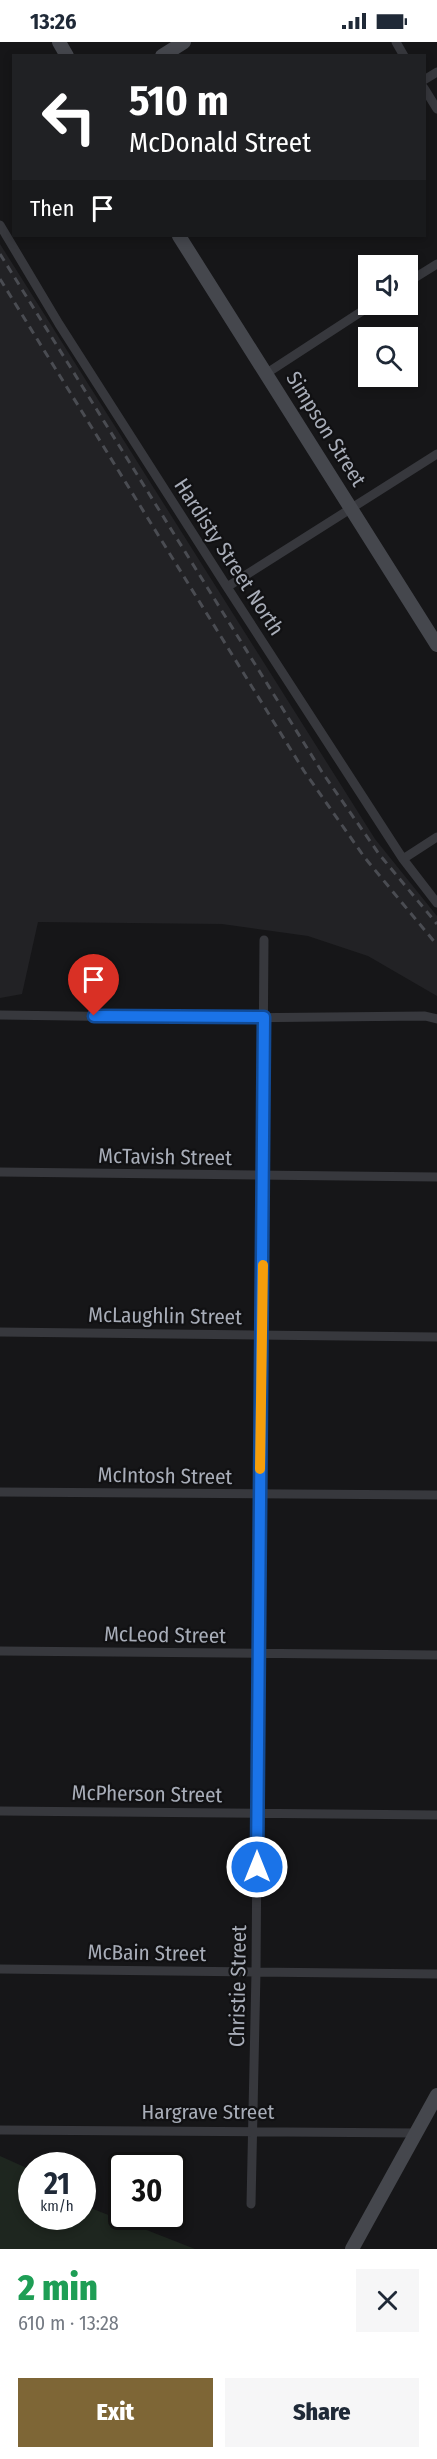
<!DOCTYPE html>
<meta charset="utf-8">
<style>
:root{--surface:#fff;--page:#f6f6f7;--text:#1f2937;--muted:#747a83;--accent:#7e6636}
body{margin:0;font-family:"Fira Sans Condensed",sans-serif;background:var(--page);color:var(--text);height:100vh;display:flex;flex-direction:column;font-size:22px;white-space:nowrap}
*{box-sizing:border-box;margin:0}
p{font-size:20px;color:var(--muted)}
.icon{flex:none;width:33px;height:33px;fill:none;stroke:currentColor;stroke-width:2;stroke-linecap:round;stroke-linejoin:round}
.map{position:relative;height:2207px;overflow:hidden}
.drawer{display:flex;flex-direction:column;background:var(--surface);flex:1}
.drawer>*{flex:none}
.top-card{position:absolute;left:12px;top:12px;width:414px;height:183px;border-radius:0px;box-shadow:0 3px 9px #0003;background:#202124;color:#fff;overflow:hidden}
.fabs{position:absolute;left:358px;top:213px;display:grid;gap:12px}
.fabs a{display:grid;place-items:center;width:60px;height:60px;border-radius:0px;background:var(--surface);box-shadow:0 3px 9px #0003;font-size:30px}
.speed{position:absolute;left:18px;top:2110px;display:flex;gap:12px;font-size:30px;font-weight:700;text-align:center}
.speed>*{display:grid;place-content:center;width:78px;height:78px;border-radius:50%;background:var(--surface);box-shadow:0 3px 9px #0003;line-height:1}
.speed small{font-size:15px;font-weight:400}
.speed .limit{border:3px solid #111;border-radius:9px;background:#fff;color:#111}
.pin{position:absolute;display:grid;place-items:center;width:51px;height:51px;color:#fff;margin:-62px -26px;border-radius:50% 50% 50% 0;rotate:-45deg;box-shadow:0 0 6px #0007}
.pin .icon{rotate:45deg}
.me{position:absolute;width:66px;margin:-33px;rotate:0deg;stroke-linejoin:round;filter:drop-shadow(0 0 4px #0008)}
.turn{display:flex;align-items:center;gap:21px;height:126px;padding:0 18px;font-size:27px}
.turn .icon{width:78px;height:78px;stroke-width:2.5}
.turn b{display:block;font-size:42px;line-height:51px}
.then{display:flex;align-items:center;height:57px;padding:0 18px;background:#0003;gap:12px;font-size:22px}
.round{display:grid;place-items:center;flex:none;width:63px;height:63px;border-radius:0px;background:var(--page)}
.summary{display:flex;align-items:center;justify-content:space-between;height:102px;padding:0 18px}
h1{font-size:36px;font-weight:800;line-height:45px;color:#1e9e55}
.primary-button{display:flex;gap:12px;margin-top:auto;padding:12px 18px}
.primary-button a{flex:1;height:69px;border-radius:0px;background:var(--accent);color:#fff;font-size:24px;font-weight:800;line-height:69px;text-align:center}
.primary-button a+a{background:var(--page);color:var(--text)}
.status{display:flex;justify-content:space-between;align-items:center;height:42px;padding:0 30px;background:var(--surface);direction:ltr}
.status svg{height:16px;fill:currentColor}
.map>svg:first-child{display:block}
.built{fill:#222225}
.green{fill:#1e261f}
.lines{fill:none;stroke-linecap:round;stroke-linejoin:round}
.street{stroke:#37383d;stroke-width:9}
.secondary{stroke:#45474d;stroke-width:14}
.rail{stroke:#4a4c52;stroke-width:3;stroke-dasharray:8 6;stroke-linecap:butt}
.route-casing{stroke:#114b97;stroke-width:15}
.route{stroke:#1a73e8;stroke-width:10}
.slow{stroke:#f59e0b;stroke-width:10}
.labels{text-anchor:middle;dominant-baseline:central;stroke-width:4.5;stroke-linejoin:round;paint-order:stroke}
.street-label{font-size:21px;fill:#a8adb8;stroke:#111113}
</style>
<div class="status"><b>13:26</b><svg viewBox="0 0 49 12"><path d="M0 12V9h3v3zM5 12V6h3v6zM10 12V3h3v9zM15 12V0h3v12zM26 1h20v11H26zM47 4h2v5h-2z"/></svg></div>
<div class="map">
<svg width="437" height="2207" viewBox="0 0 437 2207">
<rect width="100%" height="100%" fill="#161618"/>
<path class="built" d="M0,202L375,797L437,874V954L368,914L308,894L222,882L38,880L22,952L0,956Z"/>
<path class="green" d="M0,2114L29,2127L32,2175H82L83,2163L195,2207H0Z"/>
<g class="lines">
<path class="street" d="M396,0L404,14
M424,38L437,30
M424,46L437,67
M0,183L59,282L227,545L403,817L437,861
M408,240L437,222
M267,331L373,262
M227,545L437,412
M403,817L437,795
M0,973L216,976L425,974L437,977
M0,1130L437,1135
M0,1290L437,1295
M0,1450L437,1453
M0,1609L437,1613
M0,1769L437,1773
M0,1927L437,1932
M0,2088L416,2091
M251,2162L256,1930L264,898"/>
<path class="secondary" d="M59,0L67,14
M162,14L184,0
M179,194L437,603
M352,2207L437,2053"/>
<path class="rail" d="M0,212L322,730L379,812L437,882
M0,237L304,729L365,816L437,903"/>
</g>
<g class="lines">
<g class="route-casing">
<path id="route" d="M94,974L264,975L257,1825"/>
</g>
<use href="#route" class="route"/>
<path class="slow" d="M260,1427L263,1223"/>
</g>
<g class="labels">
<g class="street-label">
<text transform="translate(326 387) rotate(58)">Simpson Street</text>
<text transform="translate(229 515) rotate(57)">Hardisty Street North</text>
<text transform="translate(165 1115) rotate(1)">McTavish Street</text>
<text transform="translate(165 1274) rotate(1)">McLaughlin Street</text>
<text transform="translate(165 1434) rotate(1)">McIntosh Street</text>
<text transform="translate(165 1593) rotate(1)">McLeod Street</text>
<text transform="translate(147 1752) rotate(1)">McPherson Street</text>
<text transform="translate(147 1911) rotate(1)">McBain Street</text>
<text transform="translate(238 1944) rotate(-89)">Christie Street</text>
<text x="208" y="2070">Hargrave Street</text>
</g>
</g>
</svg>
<div class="fabs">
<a><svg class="icon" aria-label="sound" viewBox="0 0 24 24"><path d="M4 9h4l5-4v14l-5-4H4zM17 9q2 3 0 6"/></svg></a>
<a><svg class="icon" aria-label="search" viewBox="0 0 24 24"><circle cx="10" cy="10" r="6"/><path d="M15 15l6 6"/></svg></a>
</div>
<div class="speed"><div>21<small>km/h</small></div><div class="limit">30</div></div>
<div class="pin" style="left:94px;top:974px;background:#d93025"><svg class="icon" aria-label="arrive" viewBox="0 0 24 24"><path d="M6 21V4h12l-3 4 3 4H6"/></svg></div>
<svg class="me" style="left:257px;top:1825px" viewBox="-20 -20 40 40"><circle r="17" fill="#1a73e8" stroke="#fff" stroke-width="3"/><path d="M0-11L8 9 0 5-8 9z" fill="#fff"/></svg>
<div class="top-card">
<div class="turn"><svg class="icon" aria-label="left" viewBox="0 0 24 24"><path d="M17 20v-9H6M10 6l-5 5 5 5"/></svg><div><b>510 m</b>McDonald Street</div></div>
<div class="then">Then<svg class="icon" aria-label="arrive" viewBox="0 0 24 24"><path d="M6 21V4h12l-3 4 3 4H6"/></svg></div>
</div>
</div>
<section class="drawer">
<div class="summary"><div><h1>2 min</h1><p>610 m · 13:28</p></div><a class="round"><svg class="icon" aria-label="close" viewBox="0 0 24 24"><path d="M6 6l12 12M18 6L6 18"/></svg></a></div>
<div class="primary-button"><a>Exit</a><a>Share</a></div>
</section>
